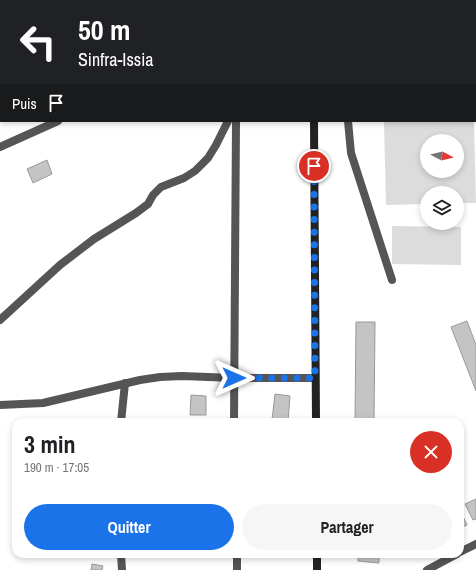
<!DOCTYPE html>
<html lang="fr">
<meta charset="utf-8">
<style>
:root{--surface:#fff;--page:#f6f6f6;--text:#202124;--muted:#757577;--accent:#1a73e8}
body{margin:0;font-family:"Archivo Narrow",sans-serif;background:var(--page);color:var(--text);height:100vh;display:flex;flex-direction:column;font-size:15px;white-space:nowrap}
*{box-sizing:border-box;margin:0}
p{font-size:13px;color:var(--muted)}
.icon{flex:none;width:22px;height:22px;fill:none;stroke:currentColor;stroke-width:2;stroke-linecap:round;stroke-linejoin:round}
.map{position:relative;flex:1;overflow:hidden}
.drawer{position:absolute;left:12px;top:418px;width:452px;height:140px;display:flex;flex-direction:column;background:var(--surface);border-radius:12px;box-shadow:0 2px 6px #0003}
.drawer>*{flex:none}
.top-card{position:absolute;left:0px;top:0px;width:476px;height:122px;box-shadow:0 2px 6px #0003;background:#202124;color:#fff;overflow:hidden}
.needle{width:26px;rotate:97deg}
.fabs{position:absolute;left:420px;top:134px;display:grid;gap:8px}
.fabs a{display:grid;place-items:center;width:44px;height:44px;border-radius:50%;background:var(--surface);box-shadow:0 2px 6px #0003;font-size:20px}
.pin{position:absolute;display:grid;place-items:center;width:34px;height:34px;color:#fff;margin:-17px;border:2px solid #fff;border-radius:50%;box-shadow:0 1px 4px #0007}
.me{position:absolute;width:44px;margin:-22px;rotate:90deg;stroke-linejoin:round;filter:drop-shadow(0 0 3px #0008)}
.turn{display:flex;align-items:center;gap:14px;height:84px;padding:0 12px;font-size:18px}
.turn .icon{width:52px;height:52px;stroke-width:2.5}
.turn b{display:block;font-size:28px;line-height:34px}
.then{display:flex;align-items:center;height:38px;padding:0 12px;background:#0003;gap:8px;font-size:15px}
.round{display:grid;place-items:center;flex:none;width:42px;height:42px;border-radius:21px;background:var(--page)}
.overview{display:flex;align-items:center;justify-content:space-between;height:68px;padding:0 12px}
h1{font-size:24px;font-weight:800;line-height:30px}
.action{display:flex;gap:8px;margin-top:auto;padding:8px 12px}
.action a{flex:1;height:46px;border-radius:24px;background:var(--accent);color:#fff;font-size:16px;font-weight:800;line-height:46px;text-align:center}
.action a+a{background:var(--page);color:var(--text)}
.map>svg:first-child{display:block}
.green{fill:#dcdcdc;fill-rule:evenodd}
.building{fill:#c4c4c4;stroke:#999}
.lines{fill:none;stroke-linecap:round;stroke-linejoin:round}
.minor{stroke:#555;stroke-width:8}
.secondary{stroke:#222;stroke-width:8}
.route{stroke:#1a73e8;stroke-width:7;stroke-dasharray:0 12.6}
</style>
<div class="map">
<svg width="476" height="570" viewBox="0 0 476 570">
<rect width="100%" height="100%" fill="#fff"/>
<path class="green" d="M384,121H474L476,203H457V193H427V204L386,205ZM427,141H457V171H427Z
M392,226L461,227V265L392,264Z"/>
<path class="building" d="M47,160L52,174L33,183L27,169Z
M467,321L476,345V391L451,327Z
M356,322H375L374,422H355Z
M275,394L290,396L288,421L272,420Z
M191,395L206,396V415H190Z
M476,499V519L473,520L465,504Z
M460,510L467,525L460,528Z
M358,554H379V563L358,561Z
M92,564L103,566L102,570H91Z"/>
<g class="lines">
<path class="minor" d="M224,0V1
M343,0V1
M33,1L35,0
M0,15H1
M475,17L476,16
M348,121L351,153L392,280
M0,147L58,121
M0,320L60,265L94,239L136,213L148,204L153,195L161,187L184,178L195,171L208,158L216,145L228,121
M0,405L43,403L140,380L160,377L182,376L234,378H315
M121,422L125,383
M234,422L236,121
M460,552L476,544
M121,554L122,570
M237,554V570
M427,570L457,554"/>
<path class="secondary" d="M314,0V1
M314,121L316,422
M317,554V570"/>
</g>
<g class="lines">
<path class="route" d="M234,378H315L314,166"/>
</g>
</svg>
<div class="fabs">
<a><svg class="needle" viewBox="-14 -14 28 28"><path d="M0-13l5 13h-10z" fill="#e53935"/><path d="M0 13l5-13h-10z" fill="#757577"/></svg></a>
<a><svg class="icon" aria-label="layers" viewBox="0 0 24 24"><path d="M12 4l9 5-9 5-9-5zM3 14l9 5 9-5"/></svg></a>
</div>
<div class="pin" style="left:314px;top:166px;background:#d93025"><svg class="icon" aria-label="arrive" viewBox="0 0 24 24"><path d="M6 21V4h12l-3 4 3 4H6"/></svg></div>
<svg class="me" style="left:234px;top:378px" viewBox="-20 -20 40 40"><path d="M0-17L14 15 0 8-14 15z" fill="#1a73e8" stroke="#fff" stroke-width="4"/></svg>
<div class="top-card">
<div class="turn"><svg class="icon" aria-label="left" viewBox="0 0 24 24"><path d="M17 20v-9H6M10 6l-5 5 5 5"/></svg><div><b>50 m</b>Sinfra-Issia</div></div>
<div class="then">Puis<svg class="icon" aria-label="arrive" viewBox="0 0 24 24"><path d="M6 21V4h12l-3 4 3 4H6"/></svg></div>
</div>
<section class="drawer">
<div class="overview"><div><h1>3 min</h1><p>190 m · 17:05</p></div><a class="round" style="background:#d93025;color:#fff"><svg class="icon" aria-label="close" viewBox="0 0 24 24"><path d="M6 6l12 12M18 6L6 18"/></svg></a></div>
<div class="action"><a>Quitter</a><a>Partager</a></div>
</section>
</div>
